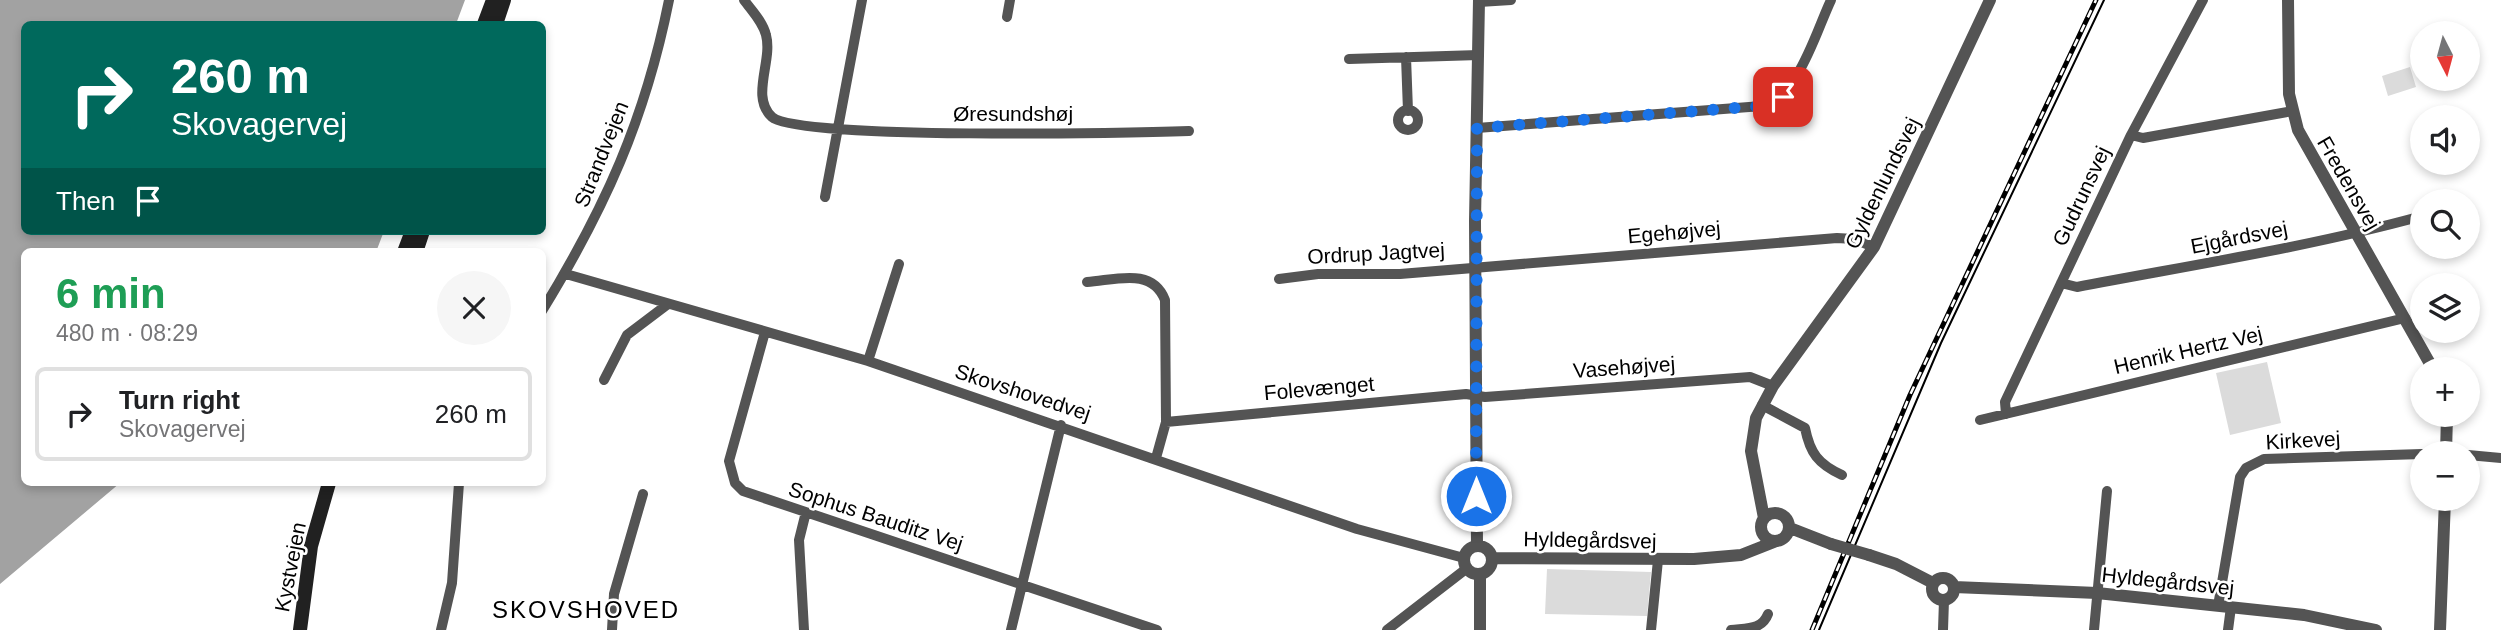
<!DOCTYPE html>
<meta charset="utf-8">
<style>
:root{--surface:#fff;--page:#f6f6f6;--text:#202124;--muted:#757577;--line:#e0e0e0}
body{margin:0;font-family:Helvetica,sans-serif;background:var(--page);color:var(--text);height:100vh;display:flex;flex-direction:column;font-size:26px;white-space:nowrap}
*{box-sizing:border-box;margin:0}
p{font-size:23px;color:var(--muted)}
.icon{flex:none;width:38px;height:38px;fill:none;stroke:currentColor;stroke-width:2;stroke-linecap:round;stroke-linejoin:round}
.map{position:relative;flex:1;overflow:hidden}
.drawer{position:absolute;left:21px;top:248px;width:525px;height:238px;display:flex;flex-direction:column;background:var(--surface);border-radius:10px;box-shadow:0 4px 10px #0003}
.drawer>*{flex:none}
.guide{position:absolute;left:21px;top:21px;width:525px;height:214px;border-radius:10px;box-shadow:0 4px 10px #0003;background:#00695c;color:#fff;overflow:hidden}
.needle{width:46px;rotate:174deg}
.fabs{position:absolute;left:2410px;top:21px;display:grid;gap:14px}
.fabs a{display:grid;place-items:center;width:70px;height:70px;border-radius:50%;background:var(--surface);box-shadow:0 4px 10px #0003;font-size:35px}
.pin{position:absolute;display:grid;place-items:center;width:60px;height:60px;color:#fff;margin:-30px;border-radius:14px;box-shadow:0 4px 10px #0006}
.me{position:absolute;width:77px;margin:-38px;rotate:0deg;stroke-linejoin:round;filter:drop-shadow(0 0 5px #0008)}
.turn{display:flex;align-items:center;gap:24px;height:147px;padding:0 35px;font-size:32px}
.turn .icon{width:91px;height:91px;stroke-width:2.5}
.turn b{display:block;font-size:49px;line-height:60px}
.then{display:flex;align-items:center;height:66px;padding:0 35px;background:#0003;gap:14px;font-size:26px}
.round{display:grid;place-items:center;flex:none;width:74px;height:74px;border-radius:37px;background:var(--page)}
.headline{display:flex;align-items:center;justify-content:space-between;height:119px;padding:0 35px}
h1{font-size:42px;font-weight:800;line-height:52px;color:#1e9e55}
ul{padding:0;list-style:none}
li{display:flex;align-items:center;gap:21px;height:94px;margin:0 14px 10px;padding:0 21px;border:4px solid var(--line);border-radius:10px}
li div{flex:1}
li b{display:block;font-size:26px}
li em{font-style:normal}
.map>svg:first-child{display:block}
.green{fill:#dbdbdb}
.water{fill:#a2a2a2}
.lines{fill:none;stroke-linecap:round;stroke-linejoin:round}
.minor{stroke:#545454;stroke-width:10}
.tertiary{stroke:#545454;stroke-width:12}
.secondary{stroke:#212121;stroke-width:14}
.tram{stroke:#000;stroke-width:2}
.rail-casing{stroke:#000;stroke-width:5}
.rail{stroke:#fff;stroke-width:2.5;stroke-dasharray:8;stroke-linecap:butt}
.tertiary-bridge{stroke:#545454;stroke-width:12}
.route{stroke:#1a73e8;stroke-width:12;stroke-dasharray:0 21.6}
.labels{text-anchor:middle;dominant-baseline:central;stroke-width:5;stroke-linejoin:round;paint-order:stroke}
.street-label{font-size:21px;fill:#000;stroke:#fff}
.quarter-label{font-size:24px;letter-spacing:2px;fill:#000;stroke:#fff}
</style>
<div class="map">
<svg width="2501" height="630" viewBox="0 0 2501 630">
<rect width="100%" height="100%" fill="#fff"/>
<path class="green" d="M2410,67L2416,87L2388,96L2382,76Z
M2267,362L2281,423L2230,435L2216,373Z
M1547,569L1651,572L1647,616L1545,614Z"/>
<path class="water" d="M0,0H465L456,24H24V231H384L376,252H24V483H120L0,584Z"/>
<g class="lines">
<path class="minor" d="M744,0C752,11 763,22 766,35C773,61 750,97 772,117C798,140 1134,133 1189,131
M1479,2L1511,0
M1007,17L1010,0
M1406,57L1408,111
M1349,59L1479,55
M1398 120a10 10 0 1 1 20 0a10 10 0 1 1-20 0Z
M1477,128L1762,106C1799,95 1815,34 1831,0
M2131,135L2143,138L2293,111
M825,197L862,0
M566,274L868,361L1357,529L1464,558
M1279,279L1318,274H1400L1837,238L1854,239L1874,247
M1087,282C1116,280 1152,267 1165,300L1166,422L1156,458
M2061,283L2077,287C2192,265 2309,247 2422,216
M542,311C605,208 645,120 669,0
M765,332L729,461L735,483L743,491L1157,630
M868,361L899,264
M604,380L627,335L668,304
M1762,405L1805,428C1810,453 1818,464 1842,475
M2006,414L2005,402L2131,135L2203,0
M1980,420L2405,318
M1166,422L1466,394L1485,397L1750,377L1773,386
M2468,455L2501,458
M2218,606L2240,477L2246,468L2264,459L2422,454
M441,630L452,583L459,483
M612,630L614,594L643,494
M804,630L799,540L806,512
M1011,630L1061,425
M1387,630L1466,569
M1651,630L1658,560
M1731,630C1747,628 1762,630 1768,614
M1943,630L1944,600
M2094,630L2107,491
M2228,630L2231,607"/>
<path class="tertiary" d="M2288,0L2289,94L2298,130L2433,369
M2446,453L2447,415
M1761 527a14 14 0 1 1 28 0a14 14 0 1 1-28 0Z
M1764,518L1751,451L1756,418L1773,386L1874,247L1990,0
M1790,528L1831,544
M1477,545L1475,221L1479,0
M1464 560a14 14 0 1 1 28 0a14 14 0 1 1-28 0Z
M1869,555L1896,564L1933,583
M1493,558L1694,559L1741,555L1774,542
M1932 589a11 11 0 1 1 22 0a11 11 0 1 1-22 0Z
M1954,587L2097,593L2304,615L2376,630
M1480,630V574
M2440,630L2445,499"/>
<path class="secondary" d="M484,24L493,0
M496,24L504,0
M404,252L412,231
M416,252L423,231
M300,630L311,546L329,483"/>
<path class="tram" d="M1819,630L1941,343L2104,0"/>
<g class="rail-casing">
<path id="rail" d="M1812,630L1910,395L2096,0"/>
</g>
<use href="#rail" class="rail"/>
<path class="tertiary-bridge" d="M1831,544L1869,555"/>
</g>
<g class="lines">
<path class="route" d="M1476,496L1477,128L1762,106L1783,97"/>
</g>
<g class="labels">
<g class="street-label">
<text x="1013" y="113">Øresundshøj</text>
<text transform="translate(601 154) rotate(-68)">Strandvejen</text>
<text transform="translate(1882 183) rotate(-64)">Gyldenlundsvej</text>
<text transform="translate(2349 183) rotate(60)">Fredensvej</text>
<text transform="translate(2081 196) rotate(-65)">Gudrunsvej</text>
<text transform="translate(1674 232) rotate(-5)">Egehøjvej</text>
<text transform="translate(2239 237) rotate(-11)">Ejgårdsvej</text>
<text transform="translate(1376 253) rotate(-3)">Ordrup Jagtvej</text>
<text transform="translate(2188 350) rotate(-13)">Henrik Hertz Vej</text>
<text transform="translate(1624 367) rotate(-4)">Vasehøjvej</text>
<text transform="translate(1319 388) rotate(-5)">Folevænget</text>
<text transform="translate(1023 392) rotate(18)">Skovshovedvej</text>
<text transform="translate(2303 440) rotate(-3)">Kirkevej</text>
<text transform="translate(876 516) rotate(18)">Sophus Bauditz Vej</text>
<text transform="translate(1590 540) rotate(1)">Hyldegårdsvej</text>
<text transform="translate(290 567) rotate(-79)">Kystvejen</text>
<text transform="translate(2168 581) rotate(6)">Hyldegårdsvej</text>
</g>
<g class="quarter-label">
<text x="586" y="609">SKOVSHOVED</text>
</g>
</g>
</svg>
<div class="fabs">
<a><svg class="needle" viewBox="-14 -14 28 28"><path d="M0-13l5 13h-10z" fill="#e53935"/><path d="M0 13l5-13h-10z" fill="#757577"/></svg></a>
<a><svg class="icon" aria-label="sound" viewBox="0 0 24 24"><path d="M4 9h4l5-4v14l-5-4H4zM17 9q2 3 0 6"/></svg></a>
<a><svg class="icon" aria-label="search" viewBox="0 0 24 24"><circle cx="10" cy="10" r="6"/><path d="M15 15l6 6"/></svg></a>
<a><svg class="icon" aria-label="layers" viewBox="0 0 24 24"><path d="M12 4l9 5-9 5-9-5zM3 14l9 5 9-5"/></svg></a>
<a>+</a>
<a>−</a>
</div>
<div class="pin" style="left:1783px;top:97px;background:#d93025"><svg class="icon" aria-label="arrive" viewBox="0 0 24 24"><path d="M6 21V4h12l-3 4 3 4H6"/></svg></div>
<svg class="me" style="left:1476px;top:496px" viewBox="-20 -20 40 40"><circle r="17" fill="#1a73e8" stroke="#fff" stroke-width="3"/><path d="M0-11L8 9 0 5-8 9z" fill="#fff"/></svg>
<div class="guide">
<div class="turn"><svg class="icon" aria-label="right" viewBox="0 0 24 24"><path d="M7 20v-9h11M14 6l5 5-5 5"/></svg><div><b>260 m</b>Skovagervej</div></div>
<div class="then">Then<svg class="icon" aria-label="arrive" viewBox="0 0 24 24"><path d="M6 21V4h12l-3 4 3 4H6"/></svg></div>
</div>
<section class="drawer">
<div class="headline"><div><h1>6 min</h1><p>480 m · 08:29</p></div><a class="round"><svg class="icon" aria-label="close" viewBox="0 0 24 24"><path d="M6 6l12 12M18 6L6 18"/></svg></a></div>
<ul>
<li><svg class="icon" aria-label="right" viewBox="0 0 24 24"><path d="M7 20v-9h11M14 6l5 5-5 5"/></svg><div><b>Turn right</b><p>Skovagervej</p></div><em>260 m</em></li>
</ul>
</section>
</div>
